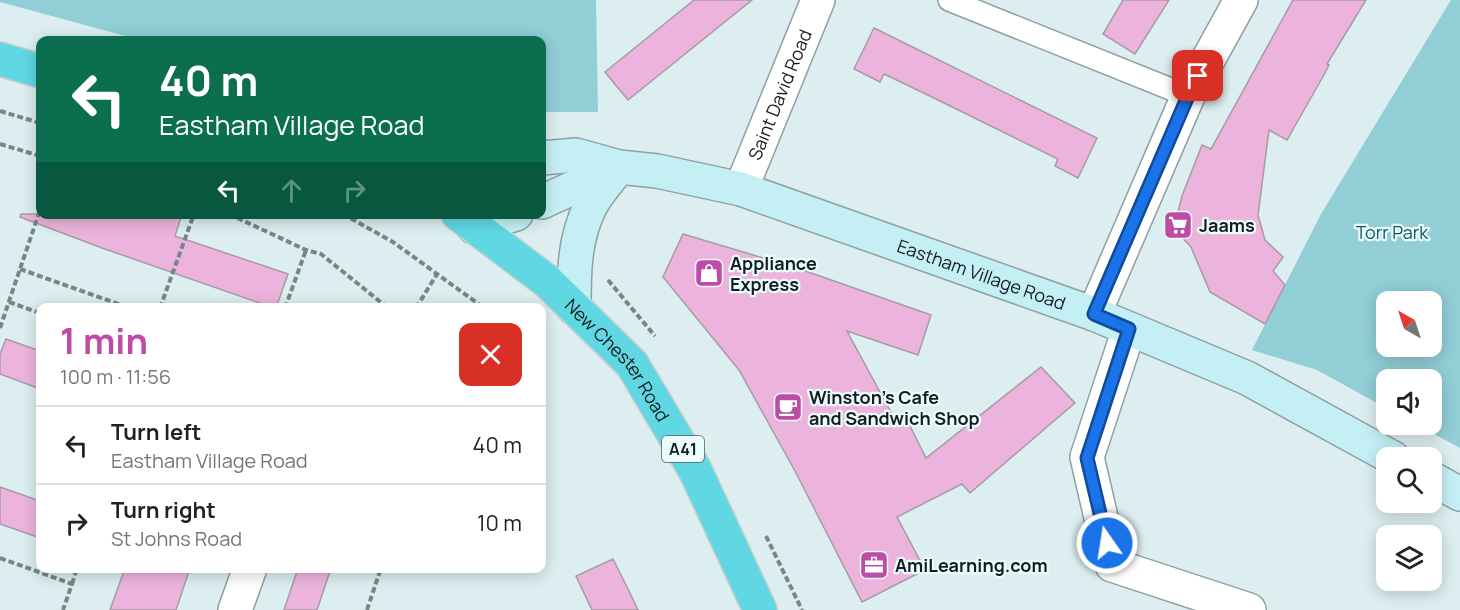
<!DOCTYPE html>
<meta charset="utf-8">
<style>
:root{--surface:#fff;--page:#f2f2f2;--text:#222;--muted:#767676;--line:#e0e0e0;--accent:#be4ba5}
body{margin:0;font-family:Manrope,sans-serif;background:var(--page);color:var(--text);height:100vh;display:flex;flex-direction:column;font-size:22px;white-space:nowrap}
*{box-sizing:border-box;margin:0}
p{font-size:20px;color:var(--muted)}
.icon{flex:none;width:33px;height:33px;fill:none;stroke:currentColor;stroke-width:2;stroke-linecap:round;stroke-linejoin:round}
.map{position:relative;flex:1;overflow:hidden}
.sheet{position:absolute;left:36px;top:303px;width:510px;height:270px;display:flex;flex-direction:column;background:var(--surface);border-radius:12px;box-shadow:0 3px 15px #0003}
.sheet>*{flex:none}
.guide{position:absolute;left:36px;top:36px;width:510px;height:183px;border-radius:12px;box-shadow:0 3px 15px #0003;background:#0b6e4f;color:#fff;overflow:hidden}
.needle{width:39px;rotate:321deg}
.fabs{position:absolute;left:1376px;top:291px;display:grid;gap:12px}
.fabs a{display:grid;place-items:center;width:66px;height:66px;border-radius:12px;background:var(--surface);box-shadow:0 3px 15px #0003;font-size:30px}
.pin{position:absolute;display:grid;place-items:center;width:51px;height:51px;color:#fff;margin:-26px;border-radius:12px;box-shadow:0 3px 9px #0006}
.me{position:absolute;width:66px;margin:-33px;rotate:347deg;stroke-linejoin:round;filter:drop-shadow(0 0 4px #0008)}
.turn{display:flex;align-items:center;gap:21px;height:126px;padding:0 24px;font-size:27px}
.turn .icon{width:78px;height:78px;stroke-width:2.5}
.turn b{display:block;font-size:42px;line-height:51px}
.lanes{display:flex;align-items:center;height:57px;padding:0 24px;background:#0003;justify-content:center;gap:30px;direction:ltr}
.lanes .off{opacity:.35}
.round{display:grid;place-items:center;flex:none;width:63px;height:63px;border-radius:12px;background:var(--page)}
.head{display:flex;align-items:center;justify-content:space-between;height:102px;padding:0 24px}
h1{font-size:36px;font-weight:700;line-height:45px;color:var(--accent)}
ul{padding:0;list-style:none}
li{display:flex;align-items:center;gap:18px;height:78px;padding:0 24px;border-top:2px solid var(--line)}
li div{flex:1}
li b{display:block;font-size:22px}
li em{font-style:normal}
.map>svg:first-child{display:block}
.green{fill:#91ced6;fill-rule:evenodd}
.building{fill:#ecb4dc;stroke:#a79ba3;stroke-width:1.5}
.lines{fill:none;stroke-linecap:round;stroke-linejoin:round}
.service-casing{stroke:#8fa0a2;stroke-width:24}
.minor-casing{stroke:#8fa0a2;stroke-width:36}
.secondary-casing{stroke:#8fa0a2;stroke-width:36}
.trunk-casing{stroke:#cccdcd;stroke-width:36}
.path{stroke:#798587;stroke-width:4;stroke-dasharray:6 3;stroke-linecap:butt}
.service{stroke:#fff;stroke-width:21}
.minor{stroke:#fff;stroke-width:33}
.secondary{stroke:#c4f0f5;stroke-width:33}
.trunk{stroke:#60d8e4;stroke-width:33}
.route-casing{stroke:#114b97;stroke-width:15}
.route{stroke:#1a73e8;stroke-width:10}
.labels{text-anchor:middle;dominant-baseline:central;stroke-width:4.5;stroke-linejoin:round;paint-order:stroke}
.shield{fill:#eafcfe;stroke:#565f60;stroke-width:1.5}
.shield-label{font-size:16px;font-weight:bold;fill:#161c1d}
.street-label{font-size:18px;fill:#161c1d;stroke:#eafcfe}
.poi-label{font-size:18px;font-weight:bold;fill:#161c1d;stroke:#eafcfe;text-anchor:start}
.park-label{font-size:18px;fill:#0a575f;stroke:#eafcfe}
</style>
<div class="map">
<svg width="1460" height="610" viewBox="0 0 1460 610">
<rect width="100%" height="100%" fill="#dceef0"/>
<path class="green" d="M0,0H596L598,112H542V40H140L0,2Z
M1451,0H1460V448L1417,425L1431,424V380H1386V408L1317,370L1252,350L1321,214ZM1386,302H1431V346H1386Z"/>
<path class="building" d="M694,0H752L628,100L605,72Z
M1123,0H1169L1135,54L1103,34Z
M1293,0H1366L1327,64L1329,65L1325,73L1287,140L1269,130L1258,215L1265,240L1283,257L1273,271L1285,285L1265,324L1210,292L1191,247L1174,229L1182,196L1202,145L1211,149Z
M874,28L1097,138L1078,178L1055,166L1058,159L932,97L884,74L880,82L854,69Z
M21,214H182L175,236L288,274L276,308H274L102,248L20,217Z
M683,234L797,268L931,315L918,355L847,331L894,418L904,414L926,458L1041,367L1075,403L970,493L962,484L897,517L925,570L862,602L795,471L739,370L663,277Z
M6,339L40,351V389L0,374V354Z
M0,487L40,501V538L0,524Z
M613,559L629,591L638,610H592L576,576Z
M125,568H190L176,610H110Z
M298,568H331L317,610H284Z"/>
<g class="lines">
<g class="service-casing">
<path id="service" d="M949,0L1188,96"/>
</g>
<g class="minor-casing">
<g id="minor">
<path id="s1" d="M741,189L818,0"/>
<path d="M1094,314L1188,96L1241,0"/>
<path d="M1129,329L1087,457L1112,565L1249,610"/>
<path d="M235,610L250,568"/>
</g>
</g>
<g class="secondary-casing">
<g id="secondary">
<path id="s2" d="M542,158L576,155L619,167L657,171L741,189L1094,314L1247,378L1393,458"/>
<path d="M542,202L614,169"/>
<path d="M474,227L516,214"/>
<path d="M574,308C574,272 574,238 591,205C598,192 610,179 619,167"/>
<path d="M1431,478L1460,494"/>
</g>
</g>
<g class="trunk-casing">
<g id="trunk">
<path d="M0,59L40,71"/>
<path id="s3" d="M458,214L548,282L632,364L695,470L760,610"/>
</g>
</g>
<path class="path" d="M0,111L40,123
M0,144L40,156
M229,214L306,250L321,254L388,308
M343,214L393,242L484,308
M20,269L130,308
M608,280L655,336
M9,302L40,313
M160,308L194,214
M285,308L306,250
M416,308L437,274
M0,328L40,210
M766,536L802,610
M0,558L72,584L63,610
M72,584L77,568
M367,610L381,568"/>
<use href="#service" class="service"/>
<use href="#minor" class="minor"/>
<use href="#secondary" class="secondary"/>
<use href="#trunk" class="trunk"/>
</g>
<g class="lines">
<g class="route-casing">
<path id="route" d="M1107,543L1087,458L1129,329L1094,314L1188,96L1198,76"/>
</g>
<use href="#route" class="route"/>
</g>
<defs>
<g id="supermarket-square" transform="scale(1.5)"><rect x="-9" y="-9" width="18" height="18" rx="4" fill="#be4ba5" stroke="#eafcfe"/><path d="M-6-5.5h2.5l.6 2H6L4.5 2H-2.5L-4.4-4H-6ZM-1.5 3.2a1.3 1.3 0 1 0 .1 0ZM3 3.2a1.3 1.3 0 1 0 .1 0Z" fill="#fff"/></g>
<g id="shop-square" transform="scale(1.5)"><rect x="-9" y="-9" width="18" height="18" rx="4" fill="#be4ba5" stroke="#eafcfe"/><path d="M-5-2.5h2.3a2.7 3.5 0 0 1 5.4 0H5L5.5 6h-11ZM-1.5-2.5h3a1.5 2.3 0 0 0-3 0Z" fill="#fff"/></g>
<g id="cafe-square" transform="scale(1.5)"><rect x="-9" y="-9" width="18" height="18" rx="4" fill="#be4ba5" stroke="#eafcfe"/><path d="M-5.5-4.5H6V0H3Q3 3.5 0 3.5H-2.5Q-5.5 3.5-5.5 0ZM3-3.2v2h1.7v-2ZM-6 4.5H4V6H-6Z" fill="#fff"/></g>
<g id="office-square" transform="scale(1.5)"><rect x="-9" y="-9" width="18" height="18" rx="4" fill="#be4ba5" stroke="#eafcfe"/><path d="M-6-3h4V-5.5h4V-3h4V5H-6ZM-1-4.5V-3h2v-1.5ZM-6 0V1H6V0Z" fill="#fff"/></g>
</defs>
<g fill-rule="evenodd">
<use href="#supermarket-square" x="1178" y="225"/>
<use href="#shop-square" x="709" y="273"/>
<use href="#cafe-square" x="788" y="407"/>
<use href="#office-square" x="874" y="565"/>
</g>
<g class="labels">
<rect class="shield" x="662" y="436" width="42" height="26" rx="4.5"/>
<g class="shield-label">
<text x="683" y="449">A41</text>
</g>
<g class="street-label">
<text stroke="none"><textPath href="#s1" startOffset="102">Saint David Road</textPath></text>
<text stroke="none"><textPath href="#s2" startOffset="458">Eastham Village Road</textPath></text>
<text stroke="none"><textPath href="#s3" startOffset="218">New Chester Road</textPath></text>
</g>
<g class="poi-label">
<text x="1199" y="225">Jaams</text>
<text x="730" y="263">Appliance<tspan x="730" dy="21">Express</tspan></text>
<text x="809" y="397">Winston's Cafe<tspan x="809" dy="21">and Sandwich Shop</tspan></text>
<text x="895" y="565">AmiLearning.com</text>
</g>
<g class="park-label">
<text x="1392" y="232">Torr Park</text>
</g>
</g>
</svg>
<div class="fabs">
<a><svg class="needle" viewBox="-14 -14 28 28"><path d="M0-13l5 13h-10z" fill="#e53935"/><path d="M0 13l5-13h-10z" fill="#767676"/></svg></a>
<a><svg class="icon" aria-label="sound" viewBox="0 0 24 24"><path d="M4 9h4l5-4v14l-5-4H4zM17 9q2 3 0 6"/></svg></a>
<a><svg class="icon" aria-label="search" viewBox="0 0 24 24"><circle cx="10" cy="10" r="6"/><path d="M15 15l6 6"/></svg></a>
<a><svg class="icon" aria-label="layers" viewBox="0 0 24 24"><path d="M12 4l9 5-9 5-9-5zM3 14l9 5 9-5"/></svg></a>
</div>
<div class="pin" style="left:1198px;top:76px;background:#d93025"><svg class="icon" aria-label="arrive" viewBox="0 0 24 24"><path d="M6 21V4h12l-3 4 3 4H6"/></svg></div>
<svg class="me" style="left:1107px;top:543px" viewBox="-20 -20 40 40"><circle r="17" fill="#1a73e8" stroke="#fff" stroke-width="3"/><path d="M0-11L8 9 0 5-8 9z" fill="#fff"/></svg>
<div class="guide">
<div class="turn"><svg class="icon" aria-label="left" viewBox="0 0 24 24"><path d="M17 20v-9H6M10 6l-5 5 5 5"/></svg><div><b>40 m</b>Eastham Village Road</div></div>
<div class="lanes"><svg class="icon" aria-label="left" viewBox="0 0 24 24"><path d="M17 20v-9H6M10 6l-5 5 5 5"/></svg><svg class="icon off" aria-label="ahead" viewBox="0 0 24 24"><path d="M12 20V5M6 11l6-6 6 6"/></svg><svg class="icon off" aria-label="right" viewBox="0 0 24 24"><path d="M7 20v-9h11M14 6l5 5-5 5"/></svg></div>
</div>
<section class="sheet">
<div class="head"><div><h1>1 min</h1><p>100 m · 11:56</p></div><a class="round" style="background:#d93025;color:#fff"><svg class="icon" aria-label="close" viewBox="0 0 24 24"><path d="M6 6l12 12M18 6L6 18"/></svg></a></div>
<ul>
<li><svg class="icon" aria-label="left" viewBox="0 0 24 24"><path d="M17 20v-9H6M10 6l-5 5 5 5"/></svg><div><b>Turn left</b><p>Eastham Village Road</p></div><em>40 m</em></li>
<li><svg class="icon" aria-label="right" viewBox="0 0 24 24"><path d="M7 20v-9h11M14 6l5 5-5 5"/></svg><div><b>Turn right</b><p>St Johns Road</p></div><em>10 m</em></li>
</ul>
</section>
</div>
